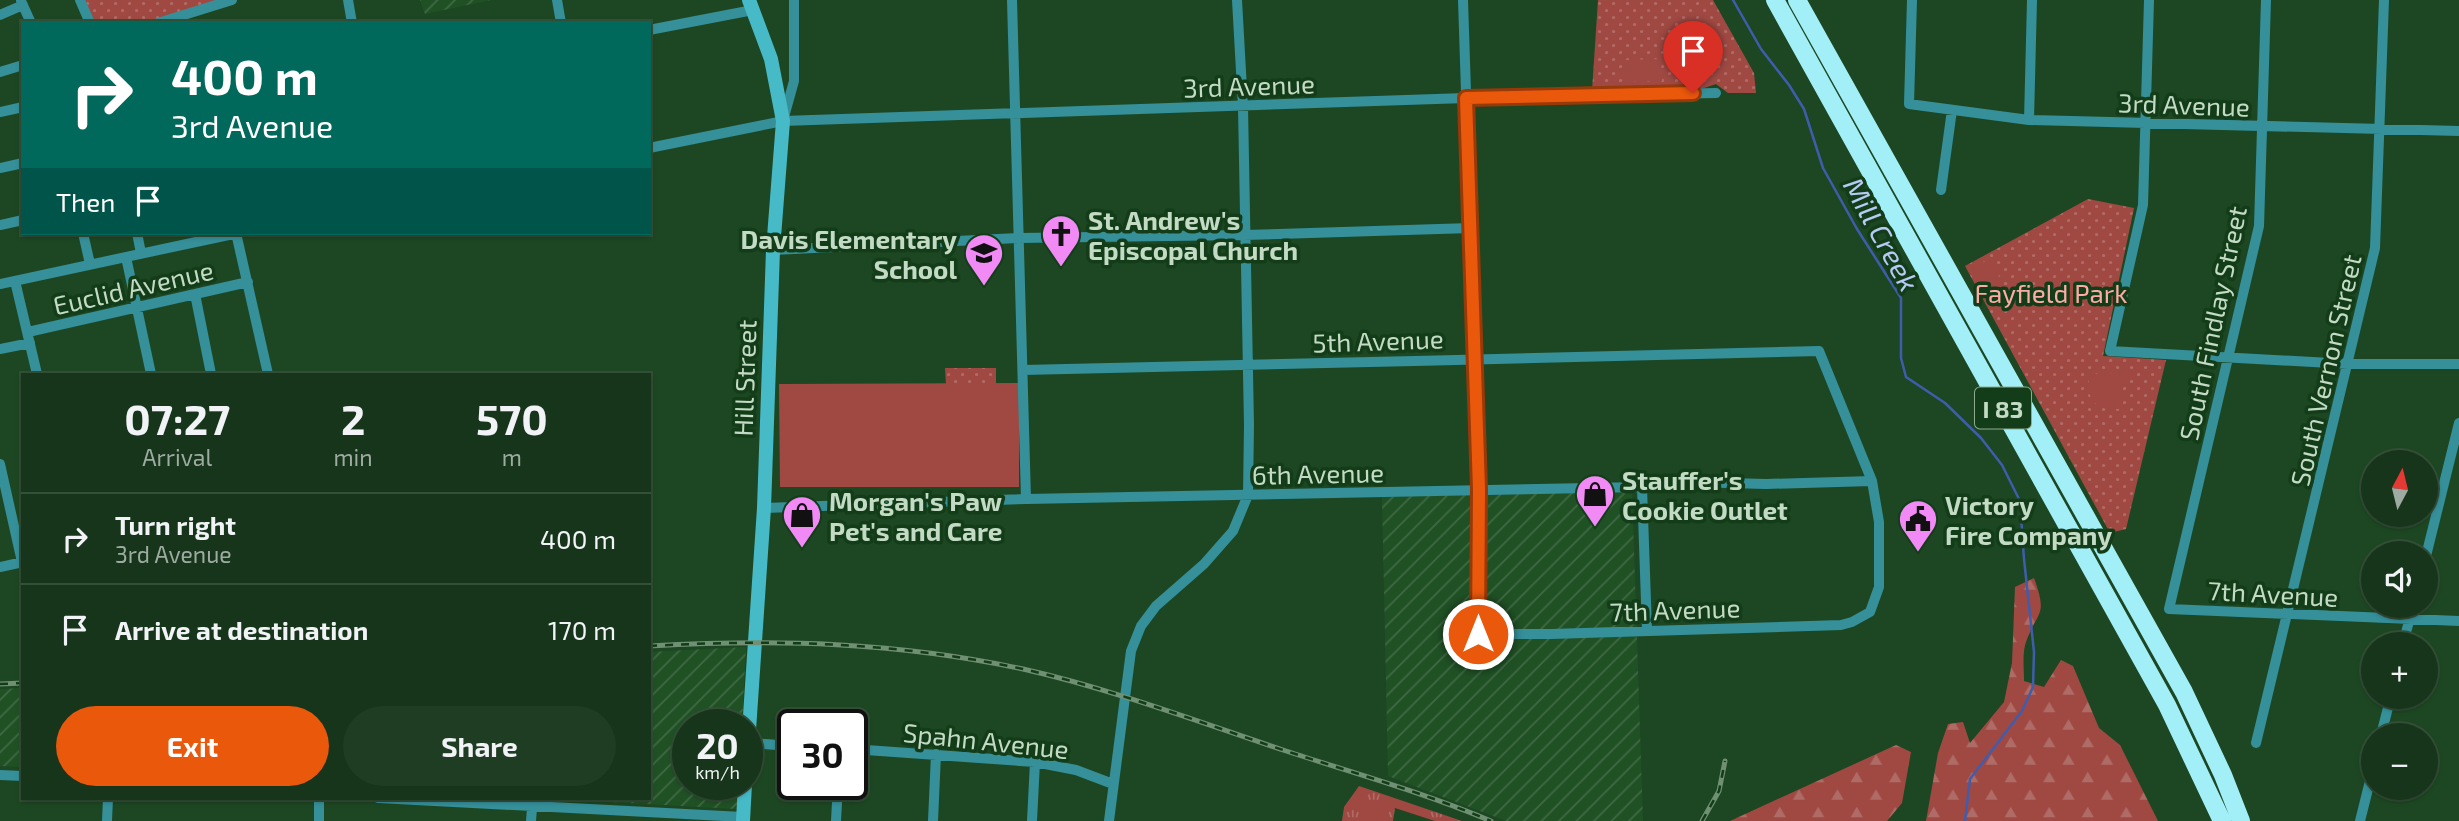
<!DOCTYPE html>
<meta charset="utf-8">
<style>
:root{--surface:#16351a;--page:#1f3d23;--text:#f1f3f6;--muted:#9eaba2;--line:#355039;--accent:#ea580c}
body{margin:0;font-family:"Exo 2",sans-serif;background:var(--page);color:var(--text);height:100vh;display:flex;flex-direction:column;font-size:26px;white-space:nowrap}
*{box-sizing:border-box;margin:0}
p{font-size:23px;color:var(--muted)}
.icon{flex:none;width:38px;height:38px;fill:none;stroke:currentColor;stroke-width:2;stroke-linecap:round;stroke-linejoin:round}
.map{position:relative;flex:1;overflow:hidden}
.details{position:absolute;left:21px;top:373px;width:630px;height:427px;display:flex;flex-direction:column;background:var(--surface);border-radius:0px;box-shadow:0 2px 5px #0004,0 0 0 2px var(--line)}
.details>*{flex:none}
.banner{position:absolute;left:21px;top:21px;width:630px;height:214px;border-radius:0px;box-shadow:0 2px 5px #0004,0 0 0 2px var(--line);background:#00695c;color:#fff;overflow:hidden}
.needle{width:46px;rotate:7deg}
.fabs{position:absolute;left:2361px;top:450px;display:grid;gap:14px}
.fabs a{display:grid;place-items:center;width:77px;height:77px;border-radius:50%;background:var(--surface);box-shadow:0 2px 5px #0004,0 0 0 2px var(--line);font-size:35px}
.speed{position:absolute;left:672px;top:709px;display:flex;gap:14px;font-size:35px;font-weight:700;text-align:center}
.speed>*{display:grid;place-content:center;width:91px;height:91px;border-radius:50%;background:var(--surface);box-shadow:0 2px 5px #0004,0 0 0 2px var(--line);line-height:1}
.speed small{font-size:18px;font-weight:400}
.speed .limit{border:4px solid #111;border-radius:10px;background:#fff;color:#111}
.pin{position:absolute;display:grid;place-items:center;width:60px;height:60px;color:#fff;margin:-72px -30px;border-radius:50% 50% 50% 0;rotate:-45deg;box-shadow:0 0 7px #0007}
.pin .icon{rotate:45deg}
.me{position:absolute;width:77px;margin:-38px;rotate:0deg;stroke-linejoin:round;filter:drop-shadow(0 0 5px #0008)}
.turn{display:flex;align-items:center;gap:24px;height:147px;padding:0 35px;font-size:32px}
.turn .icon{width:91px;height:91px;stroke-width:2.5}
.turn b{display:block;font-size:49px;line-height:60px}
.then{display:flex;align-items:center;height:66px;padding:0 35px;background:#0003;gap:14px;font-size:26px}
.eta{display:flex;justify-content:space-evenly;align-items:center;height:119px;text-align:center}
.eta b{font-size:42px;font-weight:700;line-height:49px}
.cta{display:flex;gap:14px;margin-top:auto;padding:14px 35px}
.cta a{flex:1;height:80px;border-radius:42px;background:var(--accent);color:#fff;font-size:28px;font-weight:700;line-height:80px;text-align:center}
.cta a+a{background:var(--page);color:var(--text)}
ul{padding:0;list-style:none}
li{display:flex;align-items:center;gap:21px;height:91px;padding:0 35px;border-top:2px solid var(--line)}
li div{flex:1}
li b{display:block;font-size:26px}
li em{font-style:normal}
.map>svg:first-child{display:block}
.industrial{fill:url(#industrial-furrows)}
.grass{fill:url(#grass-tufts)}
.forest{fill:url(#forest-firs)}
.park{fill:url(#park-dots)}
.pitch{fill:#a04943}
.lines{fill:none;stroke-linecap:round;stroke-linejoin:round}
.stream{stroke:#3f5dac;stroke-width:2.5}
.minor{stroke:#35909a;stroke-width:10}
.secondary{stroke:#47bac7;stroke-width:14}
.motorway{stroke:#a2eff8;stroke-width:18}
.rail-casing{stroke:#709073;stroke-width:5}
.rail{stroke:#123d18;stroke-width:2.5;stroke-dasharray:8;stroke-linecap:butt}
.route-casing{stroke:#983908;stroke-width:18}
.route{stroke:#ea580c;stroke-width:12}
.labels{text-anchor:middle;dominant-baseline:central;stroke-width:7;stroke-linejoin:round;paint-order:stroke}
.shield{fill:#123d18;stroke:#8eab90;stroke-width:2}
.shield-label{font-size:24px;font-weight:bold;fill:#c3dac4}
.street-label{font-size:26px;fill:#c3dac4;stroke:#123d18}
.poi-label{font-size:26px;font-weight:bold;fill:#c3dac4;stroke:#123d18;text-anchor:start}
.park-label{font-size:26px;fill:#fcaca4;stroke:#123d18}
.water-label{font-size:28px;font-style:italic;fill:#b6caf5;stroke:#123d18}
</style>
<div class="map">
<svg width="2459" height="821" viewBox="0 0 2459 821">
<defs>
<pattern id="industrial-furrows" width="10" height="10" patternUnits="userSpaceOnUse" patternTransform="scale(1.75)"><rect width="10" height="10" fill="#205125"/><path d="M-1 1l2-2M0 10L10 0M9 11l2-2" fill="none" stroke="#3f6943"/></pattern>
<pattern id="grass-tufts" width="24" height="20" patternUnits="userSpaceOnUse" patternTransform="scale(1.75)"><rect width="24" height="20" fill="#a04943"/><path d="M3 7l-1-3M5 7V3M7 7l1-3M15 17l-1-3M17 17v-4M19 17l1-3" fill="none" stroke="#af6b65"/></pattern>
<pattern id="forest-firs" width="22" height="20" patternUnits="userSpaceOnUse" patternTransform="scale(1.75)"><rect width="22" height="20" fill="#a04943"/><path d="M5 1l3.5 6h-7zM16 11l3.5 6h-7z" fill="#af6b65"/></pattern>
<pattern id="park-dots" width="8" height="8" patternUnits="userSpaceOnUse" patternTransform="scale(1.75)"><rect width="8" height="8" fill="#a04943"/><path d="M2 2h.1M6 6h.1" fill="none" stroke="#af6b65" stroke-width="1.8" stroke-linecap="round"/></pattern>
</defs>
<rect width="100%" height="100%" fill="#1d4722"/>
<path class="industrial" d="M420,0H491L425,14Z
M1632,490L1643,821H1506L1388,776L1382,497Z
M746,647L742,724H688V784H739L737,809L536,798H649V652Z
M23,688V767L0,766V689Z"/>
<path class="grass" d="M1359,786L1462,821H1435L1395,808L1393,821H1342L1344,807Z"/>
<path class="forest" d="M2034,578C2048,617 2038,609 2026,642C2022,653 2024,669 2024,681L2044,687L2061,660L2073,666L2099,728L2120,745L2158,821H1926L1938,753L1948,724L1963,722L1970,743L2004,702L2012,663L2015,587Z
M1896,745L1911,752L1902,803L1887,821H1730Z"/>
<path class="park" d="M85,0H217L145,23H95Z
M1598,0H1713L1754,73L1756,93H1728L1716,84L1701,89L1592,91Z
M2088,199L2134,208L2103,356L2166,360L2126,529L2110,533L1965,266Z
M945,368H996V385H946Z"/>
<path class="pitch" d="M1661,59L1662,81L1625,82L1624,60Z
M1989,259L2006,288L1988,298L1972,269Z
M2121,367H2124L2130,375L2123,380L2119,409C2092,408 2087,400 2089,374L2116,373Z
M1019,383V487H780L779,384Z"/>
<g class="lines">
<path class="stream" d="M1733,0L1761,49L1789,85L1804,109L1823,168L1857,229L1901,298V358L1906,377L1945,403L1981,438L2002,465L2020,501L2024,559L2034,652L2033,687L2022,711L1970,779L1965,821"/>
<path class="minor" d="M80,0L90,23
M348,0L352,23
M557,0L561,23
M1012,0L1026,499
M1912,0L1909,104L2029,120L2459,131
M2149,0L2143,205L2110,351L2348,364H2459
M2266,0L2259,226L2169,609L2459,621
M21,1L31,23
M0,15L23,5
M158,23L232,0
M649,30L753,10
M0,72L23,65
M0,112L23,107
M784,117L794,81V0
M2029,120L2032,0
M649,148L783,121L1466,98L1716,93
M0,168L23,163
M1941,190L1952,110
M0,225L23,220
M83,233L90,264
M137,233L141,253
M236,233L268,374
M773,250L1019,238L1244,235L1471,228
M126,257L151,374
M15,281L37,374
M0,284L238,233
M195,294L211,374
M28,332L248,282
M0,349L30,343
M1023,370C1288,365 1554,357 1819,351L1872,481L1879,522V587L1870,612L1852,622L1841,625L1551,634H1478L1479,489L1463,0
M0,464L22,562
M1642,487L1647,630
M764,508L1026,499L1642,487L1691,482L1766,484L1872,481
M2426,556L2459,423
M0,567L23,562
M2403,644L2413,606
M2381,735L2391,696
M749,743L793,746
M2256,743L2375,248L2384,0
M852,749L1035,762L1076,770L1113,784
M0,775L23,776
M378,798L743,817
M107,821L108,798
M319,821V798
M531,821L532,808
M836,821L838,784
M933,821L936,754
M1032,821L1035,762
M1109,821L1131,651L1141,626L1156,606L1204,564L1233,531L1248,495L1249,425L1243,107L1237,0
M2360,821L2373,769"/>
<path class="secondary" d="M747,760L764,508L773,250L783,121L771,59L749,0
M743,821L745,784"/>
<path class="motorway" d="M1775,0L2167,705L2222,821
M1797,0L2184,692L2223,775L2241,821"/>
<g class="rail-casing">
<path id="rail" d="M649,646C778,639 896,642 1023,669C1112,689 1199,722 1286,751C1354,773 1425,793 1491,821
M0,684L23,683
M1702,821L1719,791L1725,761"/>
</g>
<use href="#rail" class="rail"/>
</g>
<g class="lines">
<g class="route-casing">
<path id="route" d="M1478,634L1479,489L1466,98L1693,93"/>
</g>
<use href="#route" class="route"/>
</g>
<defs>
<g id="church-pin" transform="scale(2.0125)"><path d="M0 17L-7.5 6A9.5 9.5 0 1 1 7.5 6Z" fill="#f18af5" stroke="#123d18"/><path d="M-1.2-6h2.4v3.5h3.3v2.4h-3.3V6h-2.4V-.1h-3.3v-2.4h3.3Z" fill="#111"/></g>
<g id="school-pin" transform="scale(2.0125)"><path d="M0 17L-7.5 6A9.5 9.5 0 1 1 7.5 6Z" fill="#f18af5" stroke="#123d18"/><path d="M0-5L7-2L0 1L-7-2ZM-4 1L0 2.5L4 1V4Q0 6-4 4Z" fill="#111"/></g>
<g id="shop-pin" transform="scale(2.0125)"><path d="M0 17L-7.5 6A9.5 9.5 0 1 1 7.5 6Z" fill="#f18af5" stroke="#123d18"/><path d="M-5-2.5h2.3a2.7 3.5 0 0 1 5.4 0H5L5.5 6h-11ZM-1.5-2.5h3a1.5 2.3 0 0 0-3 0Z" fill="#111"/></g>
<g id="civic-pin" transform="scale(2.0125)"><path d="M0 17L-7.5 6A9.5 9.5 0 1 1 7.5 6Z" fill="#f18af5" stroke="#123d18"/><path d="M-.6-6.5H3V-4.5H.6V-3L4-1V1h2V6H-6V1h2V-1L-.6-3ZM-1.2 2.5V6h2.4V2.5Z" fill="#111"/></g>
</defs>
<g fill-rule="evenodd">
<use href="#church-pin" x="1061" y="234"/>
<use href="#school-pin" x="984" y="253"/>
<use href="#shop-pin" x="1595" y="494"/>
<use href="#shop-pin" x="802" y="515"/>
<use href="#civic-pin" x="1918" y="519"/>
</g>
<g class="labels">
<rect class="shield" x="1975" y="387.5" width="56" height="41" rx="5"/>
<g class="shield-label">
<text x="2003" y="408">I 83</text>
</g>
<g class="street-label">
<text transform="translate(1249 85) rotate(-2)">3rd Avenue</text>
<text transform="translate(2184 104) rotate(2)">3rd Avenue</text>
<text transform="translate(133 287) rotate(-13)">Euclid Avenue</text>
<text transform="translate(2212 323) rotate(-78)">South Findlay Street</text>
<text transform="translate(1378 340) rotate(-2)">5th Avenue</text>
<text transform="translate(2325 370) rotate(-77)">South Vernon Street</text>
<text transform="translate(744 378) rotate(-88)">Hill Street</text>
<text transform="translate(1318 473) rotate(-1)">6th Avenue</text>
<text transform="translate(2273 593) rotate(3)">7th Avenue</text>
<text transform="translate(1675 609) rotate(-2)">7th Avenue</text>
<text transform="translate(986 740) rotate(6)">Spahn Avenue</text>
</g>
<g class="poi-label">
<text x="1088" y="219">St. Andrew's<tspan x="1088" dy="30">Episcopal Church</tspan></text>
<text x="957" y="238" text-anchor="end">Davis Elementary<tspan x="957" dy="30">School</tspan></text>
<text x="1622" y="479">Stauffer's<tspan x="1622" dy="30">Cookie Outlet</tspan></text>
<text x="829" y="500">Morgan's Paw<tspan x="829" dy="30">Pet's and Care</tspan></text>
<text x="1945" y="504">Victory<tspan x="1945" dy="30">Fire Company</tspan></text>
</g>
<g class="park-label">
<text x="2051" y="292">Fayfield Park</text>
</g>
<g class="water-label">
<text transform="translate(1882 234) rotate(61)">Mill Creek</text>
</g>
</g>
</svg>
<div class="fabs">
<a><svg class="needle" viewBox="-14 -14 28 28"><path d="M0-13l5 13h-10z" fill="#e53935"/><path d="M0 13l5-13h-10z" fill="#9eaba2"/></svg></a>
<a><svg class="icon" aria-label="sound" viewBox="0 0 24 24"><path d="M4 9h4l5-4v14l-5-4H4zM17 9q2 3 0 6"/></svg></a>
<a>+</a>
<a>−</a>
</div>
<div class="speed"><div>20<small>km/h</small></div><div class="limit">30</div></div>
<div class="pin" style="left:1693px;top:93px;background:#d93025"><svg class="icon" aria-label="arrive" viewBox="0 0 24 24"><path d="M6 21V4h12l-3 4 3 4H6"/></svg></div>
<svg class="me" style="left:1478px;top:634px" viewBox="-20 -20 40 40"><circle r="17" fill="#ea580c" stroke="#fff" stroke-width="3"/><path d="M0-11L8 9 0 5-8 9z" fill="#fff"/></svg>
<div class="banner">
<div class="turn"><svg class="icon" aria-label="right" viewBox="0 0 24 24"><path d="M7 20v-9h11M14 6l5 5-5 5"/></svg><div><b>400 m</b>3rd Avenue</div></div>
<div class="then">Then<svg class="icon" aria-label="arrive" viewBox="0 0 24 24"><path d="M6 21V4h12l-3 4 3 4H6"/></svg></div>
</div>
<section class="details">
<div class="eta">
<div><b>07:27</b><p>Arrival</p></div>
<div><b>2</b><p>min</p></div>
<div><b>570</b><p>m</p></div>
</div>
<ul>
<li><svg class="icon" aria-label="right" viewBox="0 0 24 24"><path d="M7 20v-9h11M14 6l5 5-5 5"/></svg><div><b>Turn right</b><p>3rd Avenue</p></div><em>400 m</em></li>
<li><svg class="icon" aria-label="arrive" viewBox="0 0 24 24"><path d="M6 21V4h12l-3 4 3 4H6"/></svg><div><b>Arrive at destination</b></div><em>170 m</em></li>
</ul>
<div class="cta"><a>Exit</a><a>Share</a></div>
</section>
</div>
